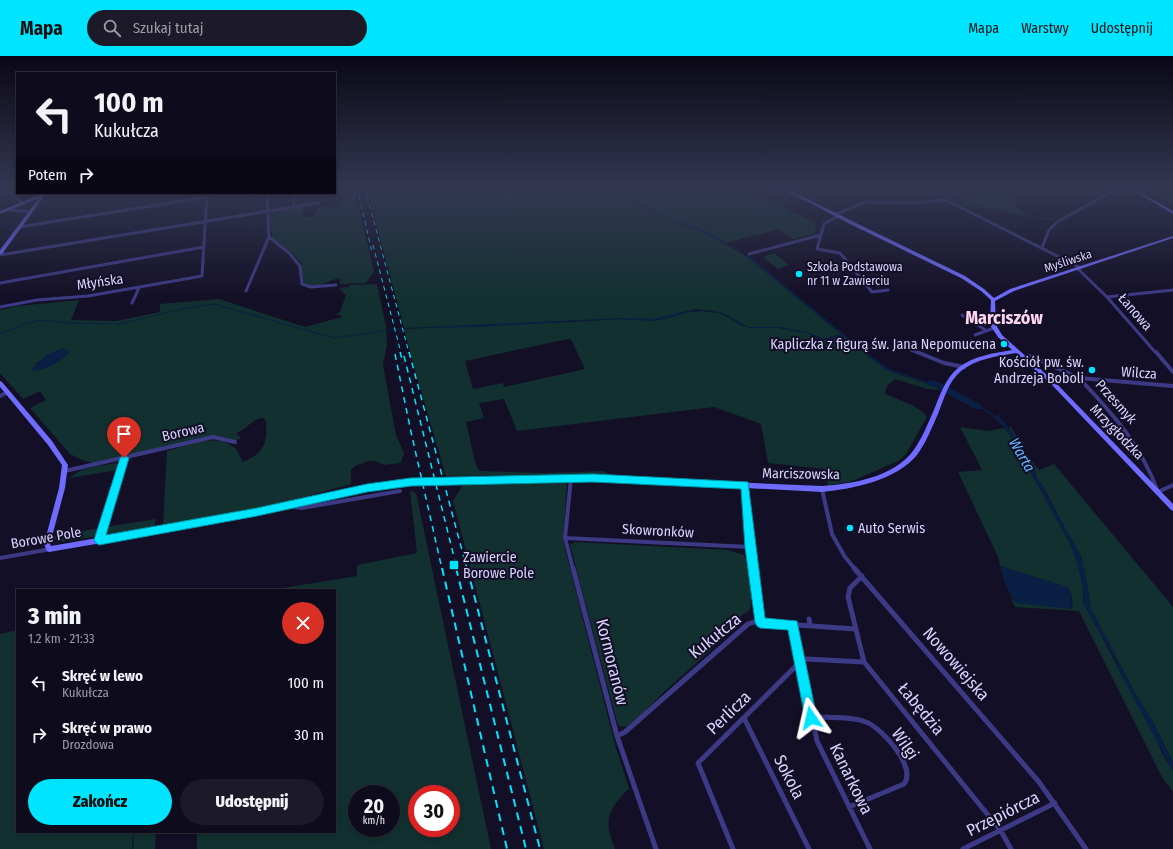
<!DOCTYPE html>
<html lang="pl">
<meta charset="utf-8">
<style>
:root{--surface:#0e0b1c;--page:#1c1929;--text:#f1f3f6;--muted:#9b9ba3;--line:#2e2b3b;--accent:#00e5ff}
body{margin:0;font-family:"Fira Sans Condensed",sans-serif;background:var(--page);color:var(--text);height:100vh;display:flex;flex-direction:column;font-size:15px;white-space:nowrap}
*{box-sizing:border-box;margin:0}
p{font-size:13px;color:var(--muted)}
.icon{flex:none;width:22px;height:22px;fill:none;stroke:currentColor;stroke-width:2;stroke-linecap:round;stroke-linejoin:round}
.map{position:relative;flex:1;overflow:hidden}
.sheet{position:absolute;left:16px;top:533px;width:320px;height:244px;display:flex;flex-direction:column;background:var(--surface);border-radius:0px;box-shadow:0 2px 6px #0003,0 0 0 1px var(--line)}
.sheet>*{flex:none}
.hud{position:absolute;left:16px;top:16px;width:320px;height:122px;border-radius:0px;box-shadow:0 2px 6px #0003,0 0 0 1px var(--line);background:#0e0b1c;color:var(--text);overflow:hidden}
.speed{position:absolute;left:348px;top:729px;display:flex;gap:8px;font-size:20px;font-weight:700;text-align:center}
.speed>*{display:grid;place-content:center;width:52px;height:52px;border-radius:50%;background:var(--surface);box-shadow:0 2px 6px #0003,0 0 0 1px var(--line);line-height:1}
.speed small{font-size:10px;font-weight:400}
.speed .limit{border:6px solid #d22;background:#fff;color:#111}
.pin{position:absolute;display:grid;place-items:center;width:34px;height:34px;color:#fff;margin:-41px -17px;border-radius:50% 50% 50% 0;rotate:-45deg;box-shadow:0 0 4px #0007}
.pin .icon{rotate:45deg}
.me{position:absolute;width:44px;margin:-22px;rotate:349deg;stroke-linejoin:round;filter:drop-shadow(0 0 3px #0008)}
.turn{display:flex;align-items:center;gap:14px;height:84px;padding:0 12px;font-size:18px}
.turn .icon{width:52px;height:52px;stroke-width:2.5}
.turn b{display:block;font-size:28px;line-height:34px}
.then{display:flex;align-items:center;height:38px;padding:0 12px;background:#0003;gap:8px;font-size:15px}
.round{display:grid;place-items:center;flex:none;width:42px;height:42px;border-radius:21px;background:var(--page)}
.head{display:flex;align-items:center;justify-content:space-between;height:68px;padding:0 12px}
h1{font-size:24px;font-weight:800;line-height:30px}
.cta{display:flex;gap:8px;margin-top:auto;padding:8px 12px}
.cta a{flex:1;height:46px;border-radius:24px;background:var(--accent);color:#111;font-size:16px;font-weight:800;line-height:46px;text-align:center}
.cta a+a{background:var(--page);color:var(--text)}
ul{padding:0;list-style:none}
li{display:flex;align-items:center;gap:12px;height:52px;padding:0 12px}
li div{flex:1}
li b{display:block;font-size:15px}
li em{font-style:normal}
header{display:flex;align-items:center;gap:24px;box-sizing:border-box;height:56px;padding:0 20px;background:var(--accent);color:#111}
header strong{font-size:19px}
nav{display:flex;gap:22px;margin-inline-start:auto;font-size:14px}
.search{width:280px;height:36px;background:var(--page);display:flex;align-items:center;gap:10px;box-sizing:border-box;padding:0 14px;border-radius:22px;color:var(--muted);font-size:15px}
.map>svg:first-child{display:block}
.green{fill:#12302f;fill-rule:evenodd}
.water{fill:#0a1f44}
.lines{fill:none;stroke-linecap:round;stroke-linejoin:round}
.stream{stroke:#0a1f44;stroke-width:1}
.river{fill:#0a1f44;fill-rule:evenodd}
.street-far2{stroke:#3d3a85;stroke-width:3}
.street-far1{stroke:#3d3a85;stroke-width:4}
.street{stroke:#3d3a85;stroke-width:5}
.secondary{fill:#6f6bff;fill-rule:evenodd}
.rail-far2{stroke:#00e5ff;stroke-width:1;stroke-dasharray:4.5 4;stroke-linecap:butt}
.rail-far1{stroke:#00e5ff;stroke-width:1.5;stroke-dasharray:6 5;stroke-linecap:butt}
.rail{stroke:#00e5ff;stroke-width:2;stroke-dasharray:8 6;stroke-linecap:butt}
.secondary-bridge{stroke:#6f6bff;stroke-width:6}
.route{fill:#00e5ff;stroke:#0095a6}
.poi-dot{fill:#00e5ff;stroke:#130f26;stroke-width:1.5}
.labels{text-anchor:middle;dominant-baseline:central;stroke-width:4;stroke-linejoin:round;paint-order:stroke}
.far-street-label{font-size:12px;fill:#d9d4ff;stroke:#130f26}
.far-poi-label{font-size:12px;fill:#d9d4ff;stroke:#130f26;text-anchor:start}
.street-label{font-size:14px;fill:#d9d4ff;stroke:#130f26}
.poi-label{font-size:14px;fill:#d9d4ff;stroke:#130f26;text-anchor:end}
.water-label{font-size:15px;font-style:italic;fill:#62b6ff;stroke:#130f26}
.near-street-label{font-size:17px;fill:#d9d4ff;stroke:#130f26}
.district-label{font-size:18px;font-weight:bold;fill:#ffd6f0;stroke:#130f26}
</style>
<header>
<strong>Mapa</strong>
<div class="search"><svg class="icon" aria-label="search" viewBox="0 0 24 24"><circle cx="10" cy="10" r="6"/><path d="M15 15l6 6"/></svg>Szukaj tutaj</div>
<nav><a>Mapa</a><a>Warstwy</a><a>Udostępnij</a></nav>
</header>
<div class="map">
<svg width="1173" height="793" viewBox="0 0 1173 793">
<rect width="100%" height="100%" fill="#130f26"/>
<path class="green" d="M340,132H354L374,216L366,227L340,228V223L338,222C327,225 313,237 302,225V208L292,197L272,182L270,157L305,150L301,161H314C320,141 331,157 343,148C343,142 342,138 340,132Z
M367,132H601L649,156L709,179L746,200L841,278L824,283L809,277L781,271H748L722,257L713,255L695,253L659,263L644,264L626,262L446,271L570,266L616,263L659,264L687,256L704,255L720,257L741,269L751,272H778L807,277L820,284H826L844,280L886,314L940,332L942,334L927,333L895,323L887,330L885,337C898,345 918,348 927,361L906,398L898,405L850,426L828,429L824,413L768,407L761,368L714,351L517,375L504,343L479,347L484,362L466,366L475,406L479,415L545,417L604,415L609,418L446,420L411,301L404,273L445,271L404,272ZM568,283H571L585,313L504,331L503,327L473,333L465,305Z
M604,132H743L816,167L815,178L793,183L779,173L726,187L708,176L659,159Z
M983,132H1006L1014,142L1016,152C1025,160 1048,165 1059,160L1054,165L965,149L963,144L971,141Z
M1145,132H1173V149Z
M774,197L789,209L778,213L763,201Z
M377,228L386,270L387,289L383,309L396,379L404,397L401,407L384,409L375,405H368L355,410L351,414V428L268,451L163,469L167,395C187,390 218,375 236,393C239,396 240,402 243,406C263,398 268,387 266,365L263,362C253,362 246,374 236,377L241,382L235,385L218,380L93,407L82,404L70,398L30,352L46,344L40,335L23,343L0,317V254L17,250L79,244L71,264L116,265L160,256V248L219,243L305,271L342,261L341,259H335L340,256L346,239L341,235L340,232L349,231L350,229ZM64,292L65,294L69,296C58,308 51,308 35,309L47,299Z
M960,371L988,375L1004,372L1008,376L1070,487L1077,506L1083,531V545L1087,553L1158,687L1161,695L1173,715V736L1162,721L1079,555L1015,551L1006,530L1013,544L1073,551L1071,537L1067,531L1000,510L999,503L958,416L982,414Z
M1011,371L1029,402L1039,414L1054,408L1173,551V706L1153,666L1136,639L1090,551L1088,532L1081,500L1061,465L1044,432L1038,424L1031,407L1009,372Z
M116,407L118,410L117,414L70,422C80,411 102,410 116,407Z
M565,427L567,428L563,485L616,692L629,732C608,754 603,764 615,793H544L453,445L463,429Z
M410,435L416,437L491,793H197V776H335V534L277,533L357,520V509L417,497ZM357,738H391V772H357ZM417,738H451V772H417Z
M156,463L154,472L108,479L104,477L105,471Z
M100,472L98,478L93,481L60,486L54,483V480Z
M575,486L728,494L744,499C749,513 754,541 749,555L730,567L734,573L664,636L640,660L626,671L619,670L617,666L570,489Z
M17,574V776H133L132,793H0V578Z
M134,776H156L155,793H133Z"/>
<path class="water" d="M601,132H604L659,159L708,176L746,198L709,179L649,156Z
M748,199L861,292L889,313L943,331L942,332L886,314L843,280L832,284H823L807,277L778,272H751L741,269L720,257L704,255L687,256L670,262L651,265L616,263L477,271L404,272L626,262L654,263L690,254L713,255L722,257L748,271H781L809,277L825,283L841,278L746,200Z
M62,292L69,296C65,304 41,317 32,314L33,312L47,299Z
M969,343L998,361V358H999L1000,362C1013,373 1030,407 1038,423C1040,428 1044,430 1045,436L1081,500L1088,532L1090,551L1136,639L1153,666L1173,706V715L1119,615L1117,607L1084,549L1083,531L1077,506L1070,487L1008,376C997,362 984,352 966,346Z
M1000,510L1067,531L1071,537L1072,553L1016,547L1006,530Z"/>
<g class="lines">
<path class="stream" d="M957,147L1054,164
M958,147L968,145L989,132
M0,278L25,268L41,264L68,267L119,268L187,252L214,248L334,282L405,272"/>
<path class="river" d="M931,324L943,328L981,349L982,351L981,353H975L937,332L928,329L927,327L928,325Z"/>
<path class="street-far2" d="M5,132L23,148
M293,137L294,151
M10,154L30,156
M836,158L866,146L913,147L946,144L1081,212
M838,160L824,168L817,193L840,197L872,236L888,234
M19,171L207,141
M269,181L289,197L300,210L302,228L311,231L336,229
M1042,192L1049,174L1057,166L1117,133
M749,198L821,179
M0,199L318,147
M1078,213L1107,241L1156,297
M0,227L204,191
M246,235L269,181L267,137
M1107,241L1173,234
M132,247L139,232
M0,251L37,244L88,240L202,220L207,137
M962,259L987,275
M975,279L994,272
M911,294L919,297"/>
<path class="street-far1" d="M917,296L944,307L964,311
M1156,296L1173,316
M1030,300L1079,322L1173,330
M1079,322C1113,358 1141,389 1158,436L1173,429
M0,340L8,336
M65,415L213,381L235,386
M571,422L565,482L573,513
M745,429L753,513
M822,433L832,478L845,501L855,513
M288,450L302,452L400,435
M565,482L750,491
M99,484L124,402
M0,502L51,493"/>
<path class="street" d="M573,512L617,680L656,793
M753,512L760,566
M854,512L1039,726L1086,793
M862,520L850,532L848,541L864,606L1001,775L1011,793
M809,563L810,570
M793,569L817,685L870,793
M811,661C829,662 849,660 866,666C882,672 917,711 904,728L849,751
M744,662L809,793
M617,680L625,676L748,568L754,566L855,573
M733,793L698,707L800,606L806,603L864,606
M963,793L1055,747"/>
<path class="secondary" d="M778,132H783L800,139L854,166L965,220L984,233L994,242L1010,233L1173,180V182L1014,235L995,245L996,269L1002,279L1056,327L1173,448V455L1171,454L1052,329L1016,297C997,300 976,303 961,315C948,326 944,343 938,358C932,371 926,387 917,399C896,424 854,433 822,436L615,425L474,426L473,424L474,422H476L615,421L822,430C853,428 893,421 913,395C922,383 928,367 934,354C940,339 945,323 958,312C973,300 994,297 1012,294L998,281L990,269L991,244L981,235L961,222L850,168L806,145Z
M1129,132H1133L1173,155V158Z
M44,137H49L45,139L2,198H0V194L39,142L0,158V155Z
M0,325L2,326L52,385L68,409L65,432L50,488L51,490L190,466L270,450L347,433L349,434L350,436L349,438L347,439L270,456L190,472L49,496L47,495L44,488L59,432L62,409L48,389L0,331Z"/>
<path class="rail-far2" d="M357,132L372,196
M365,132L409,297
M373,189L401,297"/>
<path class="rail-far1" d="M400,296L403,307
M409,296L467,513
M395,298L411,376L442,513
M404,300L457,513"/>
<path class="rail" d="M442,512L507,793
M456,512L526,793
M467,512L540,793"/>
<path class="secondary-bridge" d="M347,436L411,426L476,424"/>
</g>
<linearGradient id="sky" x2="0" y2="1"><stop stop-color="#0a0815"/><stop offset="0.54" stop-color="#333752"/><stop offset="1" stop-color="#333752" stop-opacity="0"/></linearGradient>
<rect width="1173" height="243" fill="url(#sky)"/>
<path class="route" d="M124,399L129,402L106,479L257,452L367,428L411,422L593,418L748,426L765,562L797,565L817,662L815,666L811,668L807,666L805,662L788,574L760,572L757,570L755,566L745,491L741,433L593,426L411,430L367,436L257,460L99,489L96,487L94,484L120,402Z"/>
<g class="poi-dot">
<circle cx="799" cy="218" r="4"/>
<circle cx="1004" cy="288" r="4"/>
<circle cx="1092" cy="314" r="4"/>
<circle cx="850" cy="472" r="4"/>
<rect x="449" y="504" width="10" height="10" rx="2"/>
</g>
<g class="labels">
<g class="far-street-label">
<text transform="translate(1068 205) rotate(-18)">Myśliwska</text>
</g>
<g class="far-poi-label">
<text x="807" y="211">Szkoła Podstawowa<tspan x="807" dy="14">nr 11 w Zawierciu</tspan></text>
</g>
<g class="street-label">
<text transform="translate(100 226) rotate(-8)">Młyńska</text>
<text transform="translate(1135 256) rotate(49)">Łanowa</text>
<text transform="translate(1139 317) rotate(4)">Wilcza</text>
<text transform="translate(1116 346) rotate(48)">Przesmyk</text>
<text transform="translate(183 376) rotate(-13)">Borowa</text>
<text transform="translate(1117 376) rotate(46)">Mrzygłodzka</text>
<text transform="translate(801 418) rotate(1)">Marciszowska</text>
<text transform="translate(658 475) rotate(3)">Skowronków</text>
<text transform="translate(46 482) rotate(-10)">Borowe Pole</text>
</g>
<g class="poi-label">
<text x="996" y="288">Kapliczka z figurą św. Jana Nepomucena</text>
<text x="1084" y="306">Kościół pw. św.<tspan x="1084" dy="16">Andrzeja Boboli</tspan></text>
<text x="858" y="472" text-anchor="start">Auto Serwis</text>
<text x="463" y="501" text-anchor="start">Zawiercie<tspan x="463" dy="16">Borowe Pole</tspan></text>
</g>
<g class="water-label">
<text transform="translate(1022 399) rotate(60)">Warta</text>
</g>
<g class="near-street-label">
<text transform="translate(715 580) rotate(-39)">Kukułcza</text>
<text transform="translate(612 606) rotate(76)">Kormoranów</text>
<text transform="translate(956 608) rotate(49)">Nowowiejska</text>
<text transform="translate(921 653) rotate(50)">Łabędzia</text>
<text transform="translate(729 657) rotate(-44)">Perlicza</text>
<text transform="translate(905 688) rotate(56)">Wilgi</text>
<text transform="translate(789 721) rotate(63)">Sokola</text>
<text transform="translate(851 723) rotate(64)">Kanarkowa</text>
<text transform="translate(1003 758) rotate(-27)">Przepiórcza</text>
</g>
<g class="district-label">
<text x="1004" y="262">Marciszów</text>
</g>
</g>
</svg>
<div class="speed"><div>20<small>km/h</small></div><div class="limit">30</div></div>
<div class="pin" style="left:124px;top:402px;background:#d93025"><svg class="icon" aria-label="arrive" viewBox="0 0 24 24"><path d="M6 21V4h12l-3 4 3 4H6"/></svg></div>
<svg class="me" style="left:811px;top:662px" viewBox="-20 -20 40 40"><path d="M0-17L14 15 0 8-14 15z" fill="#00e5ff" stroke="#fff" stroke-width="4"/></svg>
<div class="hud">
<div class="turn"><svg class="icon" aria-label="left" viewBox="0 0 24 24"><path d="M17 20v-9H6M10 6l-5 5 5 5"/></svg><div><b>100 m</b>Kukułcza</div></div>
<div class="then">Potem<svg class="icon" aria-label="right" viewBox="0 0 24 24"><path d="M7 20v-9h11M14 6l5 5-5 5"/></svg></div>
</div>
<section class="sheet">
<div class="head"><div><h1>3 min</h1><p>1.2 km · 21:33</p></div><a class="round" style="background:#d93025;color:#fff"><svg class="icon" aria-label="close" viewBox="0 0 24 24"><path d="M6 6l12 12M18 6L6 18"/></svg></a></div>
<ul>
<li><svg class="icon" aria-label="left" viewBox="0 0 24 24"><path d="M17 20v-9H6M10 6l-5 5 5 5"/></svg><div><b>Skręć w lewo</b><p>Kukułcza</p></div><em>100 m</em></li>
<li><svg class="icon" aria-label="right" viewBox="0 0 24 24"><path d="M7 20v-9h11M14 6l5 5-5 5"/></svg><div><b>Skręć w prawo</b><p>Drozdowa</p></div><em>30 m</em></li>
</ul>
<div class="cta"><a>Zakończ</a><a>Udostępnij</a></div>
</section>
</div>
